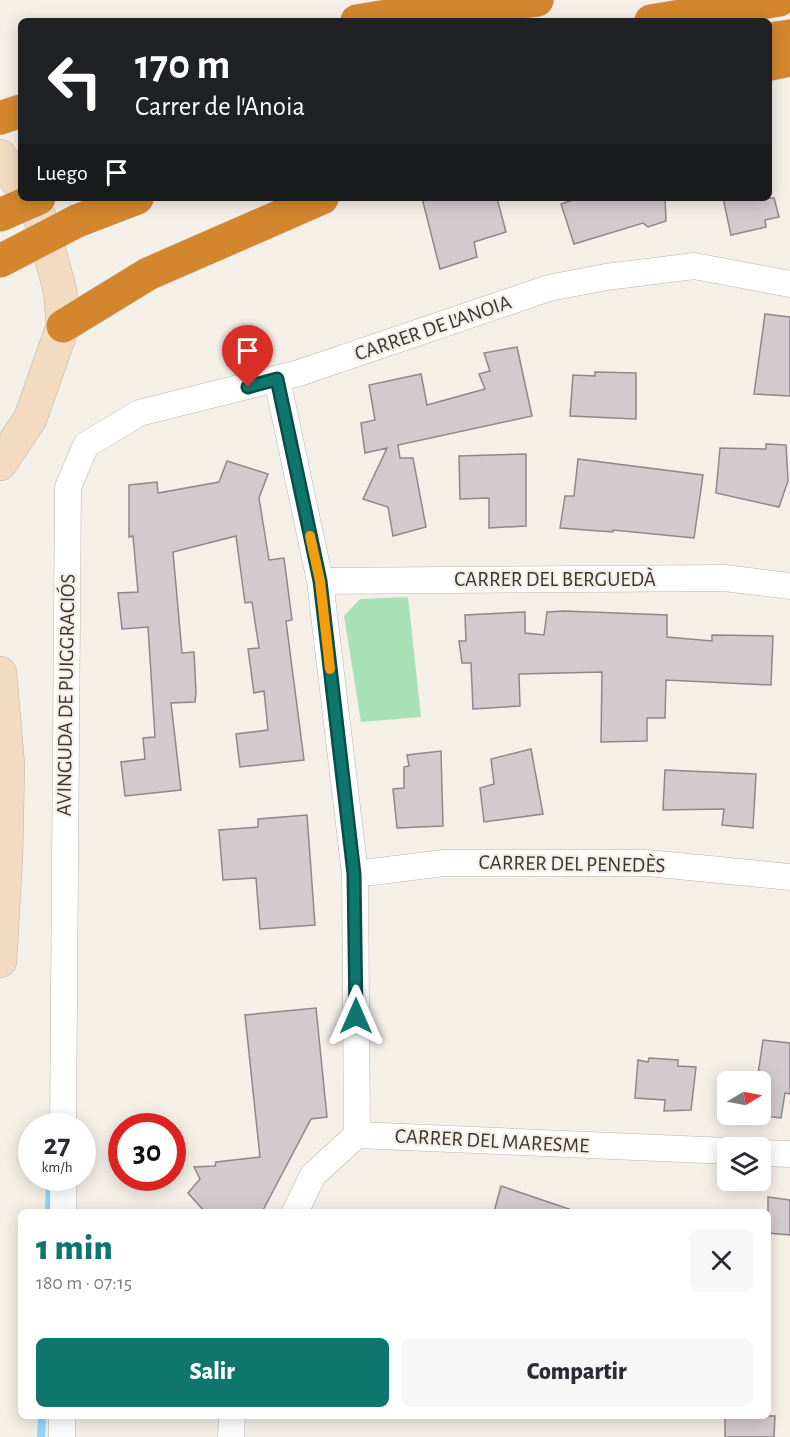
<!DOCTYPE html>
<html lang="es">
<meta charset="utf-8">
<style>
:root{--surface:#fff;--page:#f7f7f7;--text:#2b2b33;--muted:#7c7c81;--accent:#0f766e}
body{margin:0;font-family:"Alegreya Sans",sans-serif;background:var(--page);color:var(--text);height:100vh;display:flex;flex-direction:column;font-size:22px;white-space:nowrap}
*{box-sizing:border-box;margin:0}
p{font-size:20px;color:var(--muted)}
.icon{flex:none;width:33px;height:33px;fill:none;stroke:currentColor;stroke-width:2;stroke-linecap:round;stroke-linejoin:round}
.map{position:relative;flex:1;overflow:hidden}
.drawer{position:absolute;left:18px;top:1209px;width:753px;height:210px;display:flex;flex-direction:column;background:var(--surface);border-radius:9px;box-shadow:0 3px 15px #0003}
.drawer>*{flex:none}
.top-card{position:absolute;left:18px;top:18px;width:754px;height:183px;border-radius:9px;box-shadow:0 3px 15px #0003;background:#202124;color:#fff;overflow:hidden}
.needle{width:39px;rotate:80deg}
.tools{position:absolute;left:717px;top:1071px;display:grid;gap:12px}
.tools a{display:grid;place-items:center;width:54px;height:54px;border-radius:9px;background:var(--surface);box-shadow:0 3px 15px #0003;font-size:30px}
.speed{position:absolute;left:18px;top:1113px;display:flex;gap:12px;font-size:30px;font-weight:700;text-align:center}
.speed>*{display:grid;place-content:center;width:78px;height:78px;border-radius:50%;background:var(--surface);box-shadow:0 3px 15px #0003;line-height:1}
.speed small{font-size:15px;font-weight:400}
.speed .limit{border:9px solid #d22;background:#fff;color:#111}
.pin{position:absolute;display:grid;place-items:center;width:51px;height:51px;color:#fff;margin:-62px -26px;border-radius:50% 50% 50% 0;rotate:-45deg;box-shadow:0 0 6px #0007}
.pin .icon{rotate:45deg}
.me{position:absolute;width:66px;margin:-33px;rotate:0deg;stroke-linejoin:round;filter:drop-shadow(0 0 4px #0008)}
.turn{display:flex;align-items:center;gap:21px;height:126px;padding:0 18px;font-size:27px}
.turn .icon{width:78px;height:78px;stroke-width:2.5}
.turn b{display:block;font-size:42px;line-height:51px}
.then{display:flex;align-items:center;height:57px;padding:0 18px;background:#0003;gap:12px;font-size:22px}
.round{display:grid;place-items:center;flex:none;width:63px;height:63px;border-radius:9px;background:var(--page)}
.overview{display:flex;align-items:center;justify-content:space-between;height:102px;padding:0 18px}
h1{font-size:36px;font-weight:800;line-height:45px;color:var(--accent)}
.button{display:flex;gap:12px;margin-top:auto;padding:12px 18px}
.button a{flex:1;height:69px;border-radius:9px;background:var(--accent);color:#fff;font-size:24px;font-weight:800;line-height:69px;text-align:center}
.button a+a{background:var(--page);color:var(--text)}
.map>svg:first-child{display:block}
.green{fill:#a8e0b7}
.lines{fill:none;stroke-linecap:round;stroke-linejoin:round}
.stream{stroke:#94d7fd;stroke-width:8}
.building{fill:#d3cace;stroke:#8f878b;stroke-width:1.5}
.street-casing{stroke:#b9b4ad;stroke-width:27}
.secondary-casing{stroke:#b9b4ad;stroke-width:34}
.highway-casing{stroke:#d0cfcf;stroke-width:34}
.street{stroke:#fff;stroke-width:26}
.secondary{stroke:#f2dbc0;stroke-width:33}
.highway{stroke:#d4862e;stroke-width:33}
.highway-bridge-casing{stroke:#d0cfcf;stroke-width:34;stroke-linecap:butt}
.highway-bridge{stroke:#d4862e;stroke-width:33}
.route-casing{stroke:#0a4d48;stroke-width:15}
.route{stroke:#0f766e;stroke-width:10}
.slow{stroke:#f59e0b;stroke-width:10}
.labels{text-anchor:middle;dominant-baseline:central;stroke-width:4.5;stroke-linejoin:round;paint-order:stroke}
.street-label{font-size:21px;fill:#3a3835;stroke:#f4efe7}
</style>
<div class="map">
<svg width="790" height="1437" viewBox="0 0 790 1437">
<rect width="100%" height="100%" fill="#f4efe7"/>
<path class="green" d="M408,597L421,717L361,722L344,616L360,599Z"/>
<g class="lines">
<path class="stream" d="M49,1212L50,1178
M41,1437L42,1416"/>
</g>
<path class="building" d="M422,198H497L506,232L474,242L477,257L440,269Z
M579,198H665L666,221L648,227L643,223L574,244L561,204Z
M723,198H774L779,217L765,220L766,227L731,235Z
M765,314L790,317V396L754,394Z
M517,347L532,416L398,445L400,458H413L426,527L393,536L388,507L363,499L387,448L365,453L361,423L375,420L369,385L421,374L427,405L485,389L479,374L490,371L484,353Z
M595,372L636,373V419L570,416L573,375L595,376Z
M766,444L786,445L788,481L779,507L716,493L720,448L766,449Z
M526,454V526L489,528V498L460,499L459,456Z
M578,459L703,475L694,538L613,530V532L560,528L565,496H574Z
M227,461L268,474L259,498L269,560L284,558L292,620L286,621L304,760L240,767L236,734L268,730L264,691L254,693L248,649L259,648L252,602L245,603L236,536L173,552L182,653L194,652L196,692L195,702L171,703L181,790L125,796L121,762L145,759L143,738L155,737L148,627L122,629L118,593L138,592L133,536L129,537V485L157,482L158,493L219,482Z
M564,611L667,615V637L712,641V635L773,636L771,685L666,680L665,718H647V741L601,742L602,672L519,674L520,706L473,709L471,663H462L459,641H466L465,615L525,612V633L544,635L547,612Z
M531,749L543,814L484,822L480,788L494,784L491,759Z
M441,751L443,826L397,828L393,789L404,788V767L409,766L407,755Z
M665,770L756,774L753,828L722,825L724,809L663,810Z
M307,815L315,925L260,929L256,878L223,880L219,830L258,827V819Z
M316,1008L327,1117L311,1119L262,1212H205L188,1193L200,1179L194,1167L215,1166L216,1162L260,1157L245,1015Z
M763,1040L790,1043V1094L785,1093L781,1118L747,1114H760V1082H751L753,1074H758Z
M649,1058L678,1060V1066L696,1067L691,1110L664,1111L665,1100L635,1098L638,1060L648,1062Z
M501,1186L569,1209L568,1212H494Z
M768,1197L790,1200V1235L768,1233Z
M725,1416H775L774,1437H725Z"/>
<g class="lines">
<g class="street-casing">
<path id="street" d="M277,379L320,581L355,874L357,1135
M320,581L725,578L790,586
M355,874L444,863H648L790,877
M63,1126L68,487L86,445L139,413L299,373L549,288L606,277L694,266L790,284
M760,1153L790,1154
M63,1212V1178
M295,1212L313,1175L357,1135L728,1151
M62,1437V1416
M231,1437L232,1416"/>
</g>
<g class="secondary-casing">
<path id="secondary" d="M0,156L21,187
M0,464L30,419L63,326L60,290L40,218L28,198
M0,673L8,766L6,857L0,961"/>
</g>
<g class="highway-casing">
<path id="highway" d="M357,21L394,15L537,0
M651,21L779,0
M770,39L790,36
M770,64L790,60
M0,118L21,111
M77,221L137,198
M63,326L148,274L322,198"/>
</g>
<use href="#street" class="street"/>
<use href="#secondary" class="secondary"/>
<use href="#highway" class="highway"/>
<g class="highway-bridge-casing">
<path id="highway-bridge" d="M0,215L39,198
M0,261L77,221"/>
</g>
<use href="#highway-bridge" class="highway-bridge"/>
</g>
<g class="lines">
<g class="route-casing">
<path id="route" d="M248,387L277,379L320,581L354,874L356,1016"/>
</g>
<use href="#route" class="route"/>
<path class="slow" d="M310,536L320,581L330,669"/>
</g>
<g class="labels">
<g class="street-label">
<text transform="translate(433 328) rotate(-19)">CARRER DE L'ANOIA</text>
<text x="555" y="579">CARRER DEL BERGUEDÀ</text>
<text transform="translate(66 695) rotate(-89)">AVINGUDA DE PUIGGRACIÓS</text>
<text transform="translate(572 864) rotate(1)">CARRER DEL PENEDÈS</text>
<text transform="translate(492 1141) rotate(3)">CARRER DEL MARESME</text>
</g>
</g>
</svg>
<div class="tools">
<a><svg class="needle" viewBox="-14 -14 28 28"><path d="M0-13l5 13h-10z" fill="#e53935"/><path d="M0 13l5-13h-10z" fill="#7c7c81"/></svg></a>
<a><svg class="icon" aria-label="layers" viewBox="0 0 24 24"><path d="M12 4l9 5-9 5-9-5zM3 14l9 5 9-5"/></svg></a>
</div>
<div class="speed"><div>27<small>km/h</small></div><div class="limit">30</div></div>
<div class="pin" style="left:248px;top:387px;background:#d93025"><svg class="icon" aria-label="arrive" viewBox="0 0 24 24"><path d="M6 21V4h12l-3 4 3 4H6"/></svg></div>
<svg class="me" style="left:356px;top:1016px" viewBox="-20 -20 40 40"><path d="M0-17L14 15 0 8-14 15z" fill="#0f766e" stroke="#fff" stroke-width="4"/></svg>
<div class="top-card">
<div class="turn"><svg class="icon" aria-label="left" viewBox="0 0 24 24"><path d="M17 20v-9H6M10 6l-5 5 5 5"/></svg><div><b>170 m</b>Carrer de l'Anoia</div></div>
<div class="then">Luego<svg class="icon" aria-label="arrive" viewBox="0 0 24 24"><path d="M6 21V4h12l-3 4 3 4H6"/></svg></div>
</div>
<section class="drawer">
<div class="overview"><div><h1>1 min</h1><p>180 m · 07:15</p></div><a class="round"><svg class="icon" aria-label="close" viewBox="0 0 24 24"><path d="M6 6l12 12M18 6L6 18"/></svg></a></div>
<div class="button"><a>Salir</a><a>Compartir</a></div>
</section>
</div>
